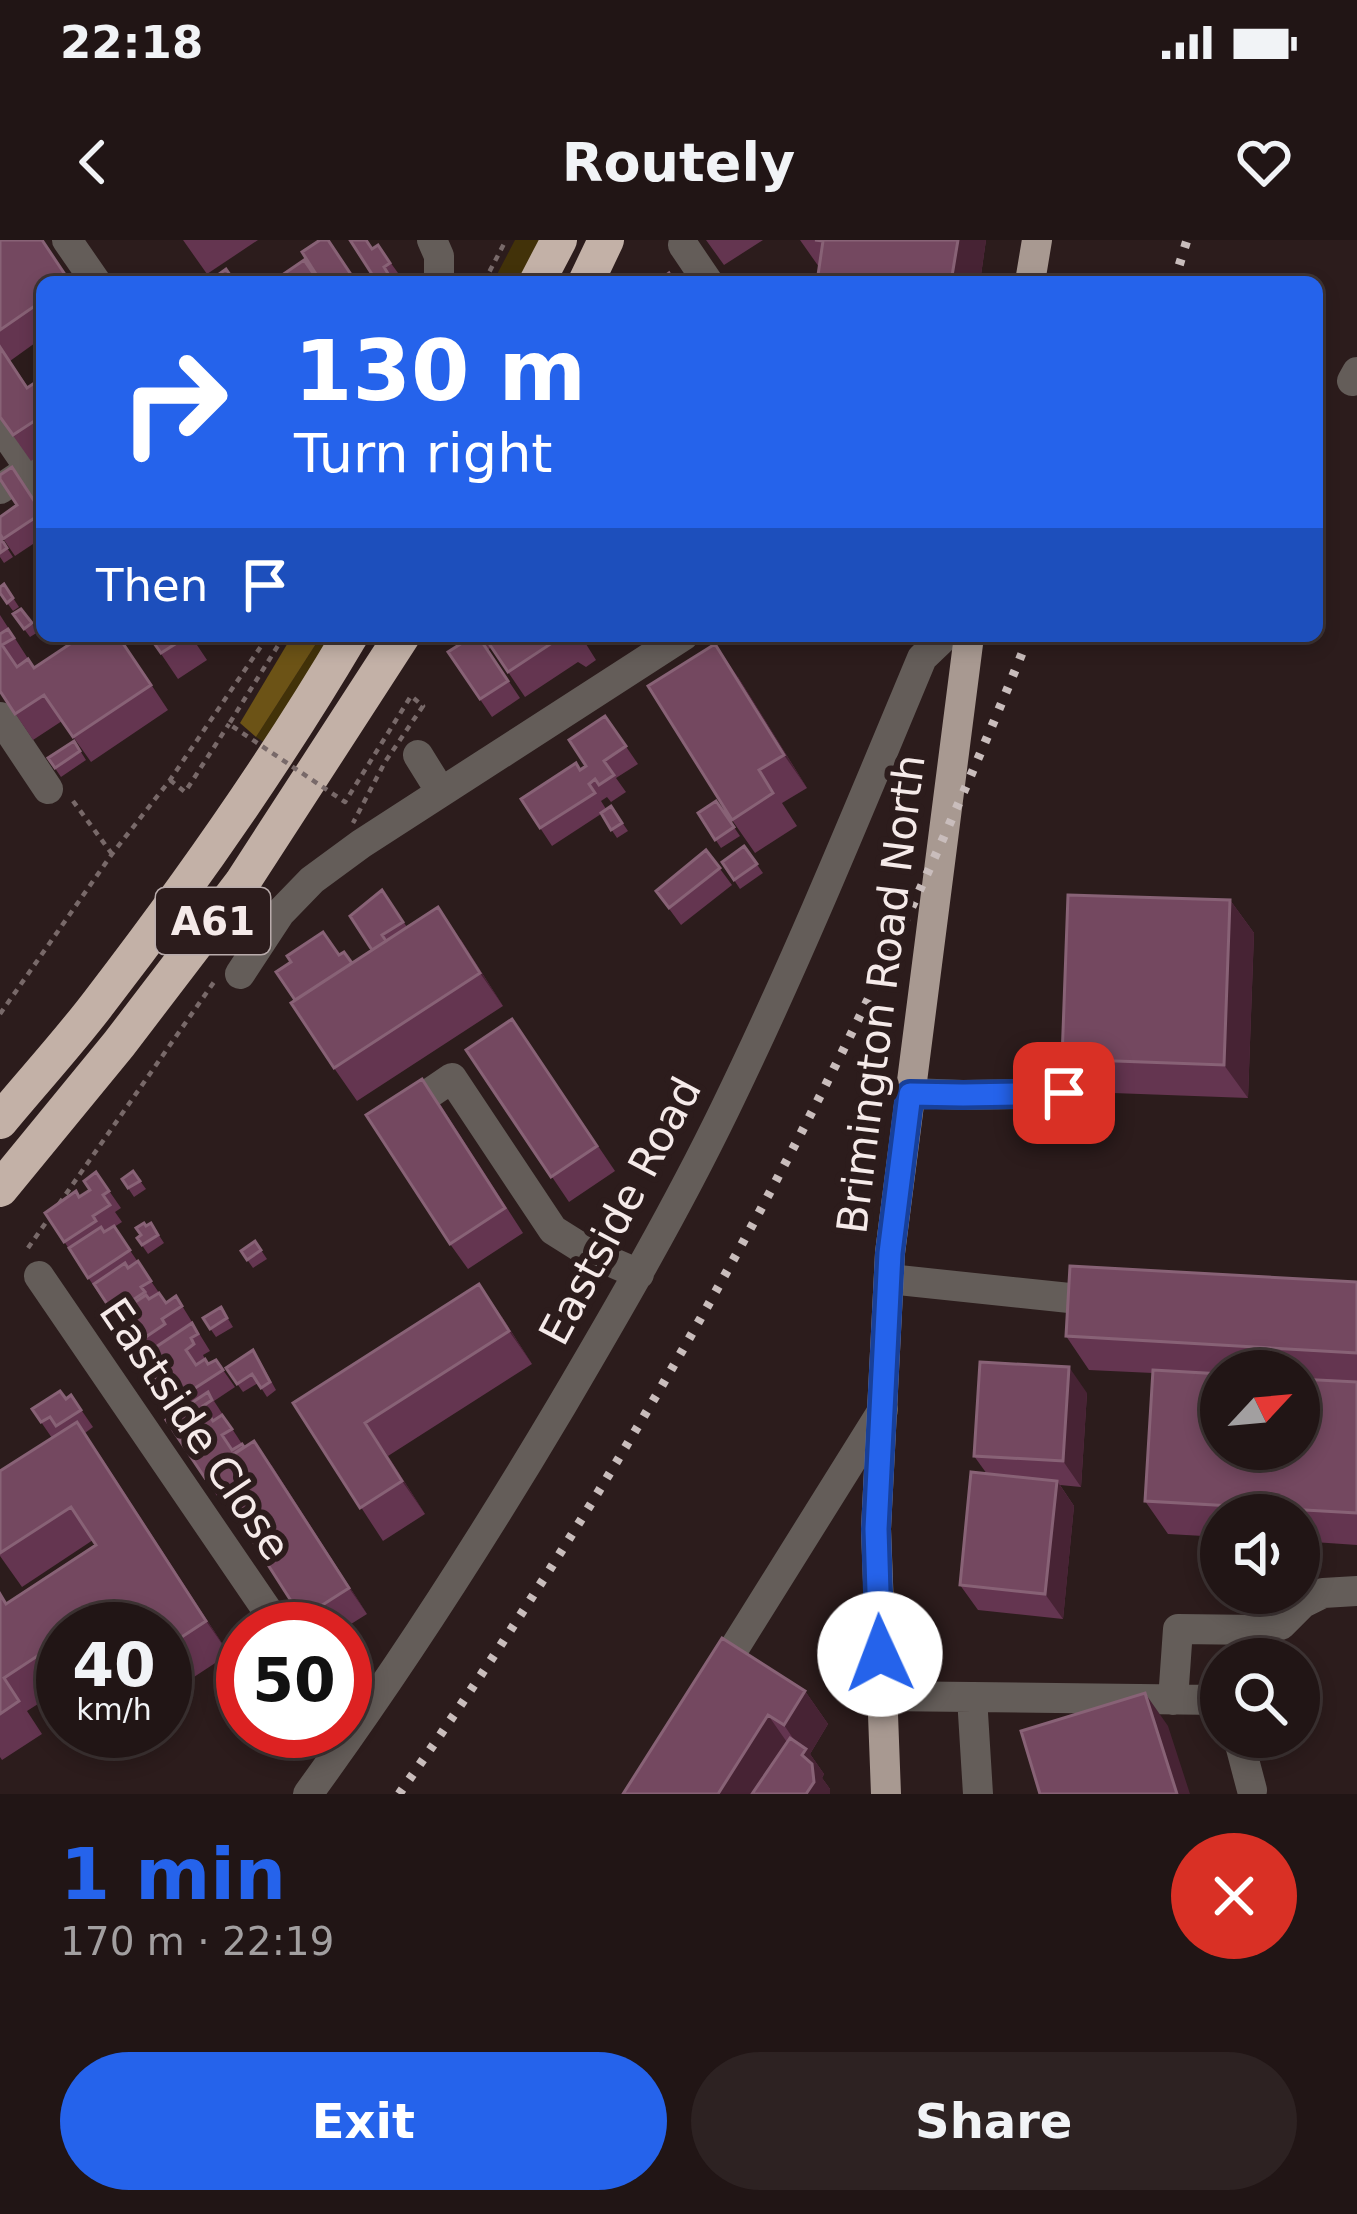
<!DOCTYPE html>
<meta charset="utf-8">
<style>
:root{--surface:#211515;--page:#2d2222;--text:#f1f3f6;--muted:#a29fa0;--line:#3e3434;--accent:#2563eb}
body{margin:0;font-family:"DejaVu Sans",sans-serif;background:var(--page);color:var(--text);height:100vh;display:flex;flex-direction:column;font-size:45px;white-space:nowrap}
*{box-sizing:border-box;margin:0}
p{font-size:39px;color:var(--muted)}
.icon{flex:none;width:66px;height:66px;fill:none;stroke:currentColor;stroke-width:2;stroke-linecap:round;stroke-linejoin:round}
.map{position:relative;height:1554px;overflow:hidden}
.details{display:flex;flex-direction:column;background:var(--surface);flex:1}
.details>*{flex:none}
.banner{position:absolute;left:36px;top:36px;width:1287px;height:366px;border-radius:18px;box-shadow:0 6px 18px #0003,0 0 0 3px var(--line);background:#2563eb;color:#fff;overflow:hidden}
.needle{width:78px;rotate:64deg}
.tools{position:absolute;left:1200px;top:1110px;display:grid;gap:24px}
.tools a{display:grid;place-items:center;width:120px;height:120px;border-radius:50%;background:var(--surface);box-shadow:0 6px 18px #0003,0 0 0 3px var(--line);font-size:60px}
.speed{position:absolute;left:36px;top:1362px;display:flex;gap:24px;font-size:60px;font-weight:700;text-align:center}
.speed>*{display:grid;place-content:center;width:156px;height:156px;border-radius:50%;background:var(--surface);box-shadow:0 6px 18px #0003,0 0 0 3px var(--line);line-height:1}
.speed small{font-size:30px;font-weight:400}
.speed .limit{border:18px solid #d22;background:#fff;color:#111}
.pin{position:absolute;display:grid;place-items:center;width:102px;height:102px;color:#fff;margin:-51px;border-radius:24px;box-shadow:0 6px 18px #0006}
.me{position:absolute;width:132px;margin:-66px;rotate:358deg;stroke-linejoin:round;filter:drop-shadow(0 0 9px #0008)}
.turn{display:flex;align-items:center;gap:42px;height:252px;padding:0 60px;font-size:54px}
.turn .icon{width:156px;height:156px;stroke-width:2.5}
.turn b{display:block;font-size:84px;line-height:102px}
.then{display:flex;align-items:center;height:114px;padding:0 60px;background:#0003;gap:24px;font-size:45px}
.round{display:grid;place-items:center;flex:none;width:126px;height:126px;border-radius:63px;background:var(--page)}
.headline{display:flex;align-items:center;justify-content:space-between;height:204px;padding:0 60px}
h1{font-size:72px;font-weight:700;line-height:90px;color:var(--accent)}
.action{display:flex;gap:24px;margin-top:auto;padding:24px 60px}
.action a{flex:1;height:138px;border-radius:72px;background:var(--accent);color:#fff;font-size:48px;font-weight:700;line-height:138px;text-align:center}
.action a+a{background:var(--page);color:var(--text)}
.status{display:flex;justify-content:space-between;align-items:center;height:84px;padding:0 60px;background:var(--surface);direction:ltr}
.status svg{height:33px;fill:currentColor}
header{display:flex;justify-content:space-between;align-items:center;height:156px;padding:0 60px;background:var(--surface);font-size:54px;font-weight:700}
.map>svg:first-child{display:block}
.green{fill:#423209}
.forest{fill:#6c5316}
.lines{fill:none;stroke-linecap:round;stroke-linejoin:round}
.path{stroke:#786969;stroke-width:4.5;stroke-dasharray:6 6;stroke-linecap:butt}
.minor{stroke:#645d59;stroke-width:30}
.major{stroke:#a89991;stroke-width:30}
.highway{stroke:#c3b1a7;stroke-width:36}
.rail{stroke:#c9bdbc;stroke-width:9;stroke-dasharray:6 12;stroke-linecap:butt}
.path-bridge{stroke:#786969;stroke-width:4.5;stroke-dasharray:6 6;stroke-linecap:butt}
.wall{fill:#643550;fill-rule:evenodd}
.shaded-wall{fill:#472334}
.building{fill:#744860;stroke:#886276;stroke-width:3}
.route-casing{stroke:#184099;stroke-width:30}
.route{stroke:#2563eb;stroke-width:21}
.labels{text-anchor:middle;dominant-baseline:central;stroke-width:12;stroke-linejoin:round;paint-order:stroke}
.shield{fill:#2c1c1c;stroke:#b9acac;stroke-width:3}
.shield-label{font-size:39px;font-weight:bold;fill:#f5eae9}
.street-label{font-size:42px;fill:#f5eae9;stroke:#2c1c1c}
</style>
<div class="status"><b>22:18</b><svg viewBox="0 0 49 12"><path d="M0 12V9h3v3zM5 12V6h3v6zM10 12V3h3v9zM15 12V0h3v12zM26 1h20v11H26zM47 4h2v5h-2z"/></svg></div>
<header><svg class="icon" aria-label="back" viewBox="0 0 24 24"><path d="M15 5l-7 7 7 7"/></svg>Routely<svg class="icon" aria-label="heart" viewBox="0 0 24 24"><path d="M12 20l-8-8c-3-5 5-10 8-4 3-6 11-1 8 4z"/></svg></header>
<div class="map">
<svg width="1357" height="1554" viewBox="0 0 1357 1554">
<rect width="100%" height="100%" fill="#2c1c1c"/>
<path class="green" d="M515,0H545L527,42H493Z
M321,396H336L268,505L256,497Z"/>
<path class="forest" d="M292,396H321L256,497L240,483Z"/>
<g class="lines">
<path class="path" d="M484,42L506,0
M170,540L185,552L229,484
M73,561L112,614
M0,774L112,614L170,540L268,396
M59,964L214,742
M28,1008L49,978"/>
<path class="minor" d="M67,0L96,42
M432,0L439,16V42
M683,5L708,42
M1352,141L1357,132
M0,185L30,229L42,221
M0,249L30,229L42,247
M0,477L48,549
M418,515L441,552
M240,734L280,673L312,640L361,604L683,396
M910,853L963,855L1065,853
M408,868L452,838L553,990L588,1012L639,1034
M39,1036L280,1389
M889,1039L1079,1059
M715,1439L883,1170
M881,1456L1221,1460
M972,1457L978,1554
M1173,1460L1178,1389L1260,1390L1281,1385L1303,1363L1323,1353L1357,1351
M1238,1497L1252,1550
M308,1554C399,1429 483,1298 562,1165C619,1068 676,970 725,869C797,721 859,569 922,418L945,396"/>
<path class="major" d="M1030,42L1037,0
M886,1554L876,1289L890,1013L969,396"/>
<path class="highway" d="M537,42L559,0
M586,42L606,0
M0,881C33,841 69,802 100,761C190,644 275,523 350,396
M0,949L119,804L242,643L402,396"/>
<path class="rail" d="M1174,42L1187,0
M399,1554C653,1195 865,804 1029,396"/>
<path class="path-bridge" d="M284,396L229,484L345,562L411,456L423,466L385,522L353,583"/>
</g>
<path class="wall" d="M0,0L42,42V98L10,121L28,147L42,138V213L31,221L0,177Z
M183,0H258L207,34Z
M706,0H763L724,25Z
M800,0H986L980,42L819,27Z
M378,5L403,40L399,42H377L372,9Z
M42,270V298L15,316L0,294Z
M0,297L13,317L4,323L0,317Z
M4,344L19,367L13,371L0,353Z
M21,369L38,392L30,397L13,374Z
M0,375L34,428L119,396L168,470L91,522L62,481L33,500L0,451Z
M149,396H191L207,420L178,439Z
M454,396H581L596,420L586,427L578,422L525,457L491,407L488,410L520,458L492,477L448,412L460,405Z
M738,437L807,548L782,563L797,586L755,613L732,580Z
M605,476L638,524L616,538L626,552L611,562L607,557L601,561L606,569L611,566L628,591L617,598L601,574L552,606L521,559L586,526Z
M74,501L86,520L61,537L48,518Z
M716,561L740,596L721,608L698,573Z
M744,606L763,633L740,649L722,622Z
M706,610L732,645L681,685L656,651Z
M382,650L407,687L461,700L503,766L357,861L334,828L340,715L352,723L372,710Z
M1230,660L1254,693L1248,858L1086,852L1062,819Z
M512,779L615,931L569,962L466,810Z
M440,864L523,993L468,1029L450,1004Z
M133,931L146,949L134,957L122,939Z
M96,932L121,968L115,972L122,982L114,987L166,1063L176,1056L210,1111L203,1115L206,1121L209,1124L216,1120L235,1147L214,1161L244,1207L272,1226L367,1374L343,1389H310L222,1252L217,1256L205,1238L178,1172L45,973L90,950Z
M151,983L164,1003L148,1014L137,998Z
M255,1001L267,1019L253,1028L241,1011Z
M1357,1042V1305L1299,1301V1275H1221V1297L1168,1294L1145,1261L1153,1133L1089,1130L1066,1096ZM1221,1131H1299V1209H1221Z
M221,1067L233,1087L216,1097L203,1078Z
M502,1077L532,1124L388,1216L425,1274L383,1301L293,1163Z
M259,1119L276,1150L267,1157L258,1143L243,1152L226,1128Z
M1087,1153L1081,1247L1060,1245L1074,1266L1063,1379L978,1370L960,1345L987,1234L974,1216Z
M71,1155L93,1187L85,1193L229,1414L165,1456V1389H63V1448L27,1471L42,1494L2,1520L0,1517V1354L7,1363L96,1305L93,1300L22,1347L0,1316V1231L52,1198L32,1169L66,1159Z
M805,1451L828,1484L810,1514L824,1534L822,1538L830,1549L623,1554Z"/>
<path class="shaded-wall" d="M958,0H986L980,42H951Z
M715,404L738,437L807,548L784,515Z
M1230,660L1254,693L1248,858L1224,825Z
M438,667L461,700L503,766L480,733Z
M479,1044L502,1077L532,1124L509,1091Z
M1069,1127L1087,1153L1081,1247L1063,1221Z
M77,1182L100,1215L229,1414L206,1381Z
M365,1183L388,1216L425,1274L402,1241Z
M254,1201L272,1226L367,1374L349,1348Z
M1057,1241L1074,1266L1063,1379L1045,1354Z
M805,1451L828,1484L810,1514L824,1534L822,1538L830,1549V1554H806L803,1513L784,1485Z
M1145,1453L1168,1486L1190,1554H1177Z
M768,1475L791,1508L762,1554H718Z"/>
<path class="building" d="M0,0H42L70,42H42V61L0,90Z
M320,0H328L356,42H321L302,12Z
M350,0H366L372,9L378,5L390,23L384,27L390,37L382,42H377Z
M815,0H958L951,42H817L823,1Z
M304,20L319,42H272Z
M226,29L235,42H208Z
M669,33L675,42H657Z
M0,107L27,148L42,138V176L13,195L0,177Z
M12,227L42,273L3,299L0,294V277L17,265L0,239V235Z
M0,297L7,308L0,313Z
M4,344L13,358L7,363L0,353V347Z
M21,369L32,383L24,389L13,374Z
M8,389L14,398L2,405L17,427L28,419L34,428L82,396H118L151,445L73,497L44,455L15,474L0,451V394Z
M149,396H188L161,413Z
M473,396H478L508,441L480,459L448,412Z
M484,396H577L568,402L561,397L508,432Z
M715,404L784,515L759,530L773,553L732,580L648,446Z
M605,476L626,506L604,521L614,535L599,545L595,539L589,544L595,553L540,588L521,559L576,523L580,530L586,526L569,500Z
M74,501L80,511L55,528L48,518Z
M716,561L734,587L715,600L698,573Z
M611,566L622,583L611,590L601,573Z
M744,606L757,624L734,640L722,622Z
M706,610L720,628L669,668L656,651Z
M382,650L403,682L382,695L386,701L372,710L350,676Z
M1068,655L1230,660L1224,825L1062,819Z
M438,667L480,733L334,828L291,763Z
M323,692L339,715L344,712L352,723L295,760L276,732L291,722L287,716Z
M512,779L597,906L551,937L466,810Z
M422,839L505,968L450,1004L366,875Z
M133,931L140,941L128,948L122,939Z
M96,932L109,951L103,955L110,965L93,976L96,981L64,1002L45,973L76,951L79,957L90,950L84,941Z
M144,983L146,986L151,983L158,995L142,1005L137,998L141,995L136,988Z
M114,986L130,1010L88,1038L69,1008L101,987L104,992Z
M255,1001L261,1010L247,1020L241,1011Z
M138,1021L151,1041L141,1047L145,1052L113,1073L94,1044L125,1023L128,1028Z
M1070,1026L1357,1042V1113L1066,1096Z
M479,1044L509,1091L365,1183L402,1241L360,1268L293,1163Z
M159,1053L166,1063L176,1056L182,1066L162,1079L165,1084L134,1105L114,1076L146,1055L149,1059Z
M221,1067L227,1078L210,1089L203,1078Z
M192,1083L198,1094L191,1098L194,1104L186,1110L196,1125L205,1119L208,1124L216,1120L223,1130L172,1163L141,1117Z
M253,1110L270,1142L261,1148L252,1134L237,1144L226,1128Z
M980,1122L1069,1127L1063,1221L974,1216Z
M1153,1130L1221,1134V1209H1299V1139L1357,1142V1273L1145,1261Z
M60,1151L66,1159L71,1155L81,1170L56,1186L50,1177L41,1182L32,1169Z
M208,1152L212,1160L203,1166L213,1181L222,1175L232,1189L222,1195L232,1210L242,1204L244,1207L208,1231L210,1235L205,1238L166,1180Z
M77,1182L206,1381L165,1408V1389H63V1439L45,1411L4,1438L19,1461L0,1474V1354L6,1364L96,1305L71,1267L0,1313V1231Z
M254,1201L349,1348L302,1378L208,1231Z
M971,1232L1057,1241L1045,1354L960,1345Z
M722,1398L805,1451L784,1485L768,1475L718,1554H623Z
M1145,1453L1177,1554H1040L1021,1491Z
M790,1498L806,1509L802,1515L812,1524L814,1542L806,1554H752Z"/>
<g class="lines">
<g class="route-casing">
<path id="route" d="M880,1414L876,1289L890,1013L910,854L963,855L1064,853"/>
</g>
<use href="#route" class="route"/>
</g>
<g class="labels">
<rect class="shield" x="156" y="648" width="114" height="66" rx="9"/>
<g class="shield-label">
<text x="213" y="681">A61</text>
</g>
<g class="street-label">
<text transform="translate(881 754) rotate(-83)">Brimington Road North</text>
<text transform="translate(620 971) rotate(-62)">Eastside Road</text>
<text transform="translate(195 1189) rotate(56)">Eastside Close</text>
</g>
</g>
</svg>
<div class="tools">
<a><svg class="needle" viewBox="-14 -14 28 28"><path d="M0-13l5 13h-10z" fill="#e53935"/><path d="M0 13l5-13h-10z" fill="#a29fa0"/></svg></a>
<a><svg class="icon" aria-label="sound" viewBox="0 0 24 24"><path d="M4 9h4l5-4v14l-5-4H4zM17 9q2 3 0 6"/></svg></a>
<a><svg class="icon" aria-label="search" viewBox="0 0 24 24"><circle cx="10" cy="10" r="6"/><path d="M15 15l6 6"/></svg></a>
</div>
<div class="speed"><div>40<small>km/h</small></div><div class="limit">50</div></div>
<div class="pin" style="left:1064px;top:853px;background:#d93025"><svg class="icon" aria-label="arrive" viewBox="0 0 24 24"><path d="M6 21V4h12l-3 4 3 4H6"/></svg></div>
<svg class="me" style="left:880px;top:1414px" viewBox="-20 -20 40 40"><circle r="19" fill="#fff"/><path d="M0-13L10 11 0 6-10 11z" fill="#2563eb"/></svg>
<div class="banner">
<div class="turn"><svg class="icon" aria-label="right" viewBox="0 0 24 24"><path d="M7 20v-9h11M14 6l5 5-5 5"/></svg><div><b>130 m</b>Turn right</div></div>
<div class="then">Then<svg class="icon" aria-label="arrive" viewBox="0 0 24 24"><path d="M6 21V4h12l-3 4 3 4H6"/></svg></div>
</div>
</div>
<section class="details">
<div class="headline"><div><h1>1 min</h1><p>170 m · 22:19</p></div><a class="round" style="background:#d93025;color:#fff"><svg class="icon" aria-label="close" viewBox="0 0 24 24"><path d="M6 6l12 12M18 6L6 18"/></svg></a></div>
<div class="action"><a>Exit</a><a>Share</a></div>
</section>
